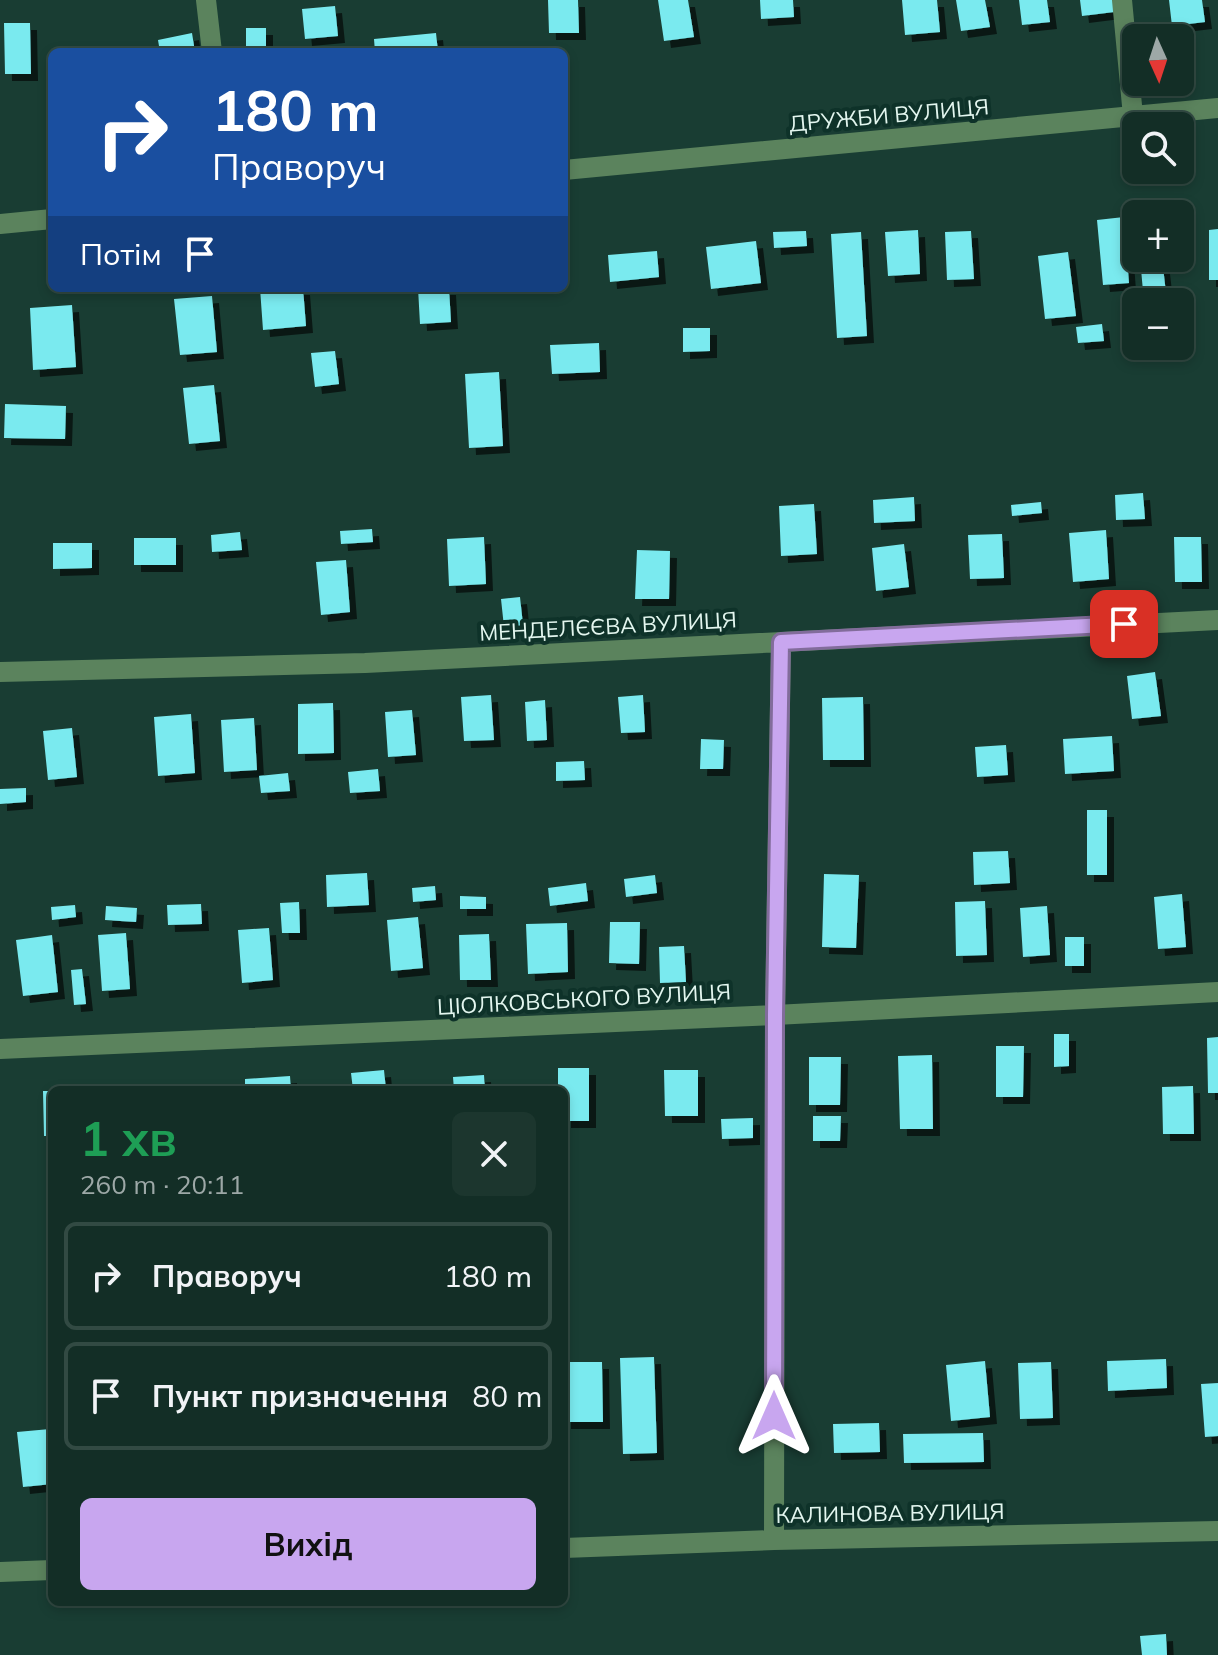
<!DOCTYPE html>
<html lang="uk">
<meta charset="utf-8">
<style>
:root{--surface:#132e26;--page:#1c362e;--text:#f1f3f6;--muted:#9da8a7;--line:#324a43;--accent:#c8a6ef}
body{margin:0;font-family:Mulish,sans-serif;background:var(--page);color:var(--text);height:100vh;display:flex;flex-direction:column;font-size:30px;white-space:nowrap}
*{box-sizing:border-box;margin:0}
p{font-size:26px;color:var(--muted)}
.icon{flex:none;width:44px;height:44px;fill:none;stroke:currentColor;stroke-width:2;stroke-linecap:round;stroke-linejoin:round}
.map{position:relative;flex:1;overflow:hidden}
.drawer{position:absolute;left:48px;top:1086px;width:520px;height:520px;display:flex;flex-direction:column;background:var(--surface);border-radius:12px;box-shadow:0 4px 12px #0003,0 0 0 2px var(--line)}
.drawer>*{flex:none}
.guide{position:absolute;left:48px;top:48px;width:520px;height:244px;border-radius:12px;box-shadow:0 4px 12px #0003,0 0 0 2px var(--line);background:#1a4fa0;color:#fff;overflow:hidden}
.needle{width:52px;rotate:177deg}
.tools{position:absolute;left:1122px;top:24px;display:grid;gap:16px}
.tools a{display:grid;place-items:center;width:72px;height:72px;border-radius:12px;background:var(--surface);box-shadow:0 4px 12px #0003,0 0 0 2px var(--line);font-size:40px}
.pin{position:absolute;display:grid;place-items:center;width:68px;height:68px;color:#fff;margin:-34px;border-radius:16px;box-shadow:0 4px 12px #0006}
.me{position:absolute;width:88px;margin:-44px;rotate:0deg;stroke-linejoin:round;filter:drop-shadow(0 0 6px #0008)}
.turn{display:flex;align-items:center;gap:28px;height:168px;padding:0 32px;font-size:36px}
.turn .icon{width:104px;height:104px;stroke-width:2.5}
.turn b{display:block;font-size:56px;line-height:68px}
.then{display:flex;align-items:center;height:76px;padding:0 32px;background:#0003;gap:16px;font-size:30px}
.round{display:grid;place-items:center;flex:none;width:84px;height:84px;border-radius:12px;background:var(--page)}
.head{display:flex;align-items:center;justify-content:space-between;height:136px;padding:0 32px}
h1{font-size:48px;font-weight:700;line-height:60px;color:#1e9e55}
.cta{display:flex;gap:16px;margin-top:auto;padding:16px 32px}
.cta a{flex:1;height:92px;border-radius:12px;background:var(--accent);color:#111;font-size:32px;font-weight:700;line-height:92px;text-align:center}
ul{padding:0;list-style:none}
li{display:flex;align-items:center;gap:24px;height:108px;margin:0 16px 12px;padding:0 16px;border:4px solid var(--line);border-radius:12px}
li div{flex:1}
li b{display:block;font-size:30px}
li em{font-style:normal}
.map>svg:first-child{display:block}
.building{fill:#7aeaef;filter:url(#shadow)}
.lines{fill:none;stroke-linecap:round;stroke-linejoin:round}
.minor{stroke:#5b835d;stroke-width:20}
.route-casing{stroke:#826c9b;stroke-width:20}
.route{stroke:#c8a6ef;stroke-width:14}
.labels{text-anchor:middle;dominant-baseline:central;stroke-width:8;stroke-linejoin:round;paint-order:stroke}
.street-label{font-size:22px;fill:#e3f6ef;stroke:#0e3229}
</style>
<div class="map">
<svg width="1218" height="1655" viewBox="0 0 1218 1655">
<defs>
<filter id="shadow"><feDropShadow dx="7" dy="7" stdDeviation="0" flood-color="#0009"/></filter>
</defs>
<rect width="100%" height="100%" fill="#193d33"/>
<path class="building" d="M548,0H578L579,33H549Z
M658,0H688L694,37L664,41Z
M760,0H793L794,17L761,19Z
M902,0H937L940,32L905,35Z
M956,0H985L990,27L961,31Z
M1019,0H1047L1050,22L1022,25Z
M1080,0H1113L1114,12L1082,16Z
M1169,0H1202L1205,22L1172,26Z
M335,6L338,36L305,39L302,9Z
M4,23H30L31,74H5Z
M246,28H266V52H246Z
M192,33L195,52H160L158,40Z
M436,33L438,52H375L374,39Z
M1124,217L1129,283L1103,285L1097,220Z
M1218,229V280H1209V230Z
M918,230L920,274L888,276L885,232Z
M806,231L807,246L774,248L773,232Z
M971,231L974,279L947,280L945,232Z
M861,232L867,336L837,338L831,234Z
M756,241L761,283L711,289L706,247Z
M657,251L659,277L610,282L608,255Z
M1068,252L1076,316L1045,319L1038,256Z
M1140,258H1162L1167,302H1144Z
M260,288H303L306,326L263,330Z
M418,288H449L451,322L420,324Z
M212,296L217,352L180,355L174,299Z
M72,305L76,367L33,370L30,308Z
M1102,324L1104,341L1078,343L1076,327Z
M683,328H710V351L683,352Z
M599,343L600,372L552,374L550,345Z
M335,351L339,384L315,387L311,353Z
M499,372L503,446L469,448L465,374Z
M214,385L220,441L189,444L183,388Z
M5,404L66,406L65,439L4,438Z
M1143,493L1145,519L1116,520L1115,495Z
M914,497L915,521L874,523L873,500Z
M1041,502L1042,513L1012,516L1011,505Z
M814,504L817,554L781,556L779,506Z
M372,529L373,542L341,544L340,531Z
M1106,530L1109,579L1073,582L1069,533Z
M240,532L242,550L212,552L211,535Z
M1002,534L1004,578L970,579L968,535Z
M484,537L486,584L449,586L447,539Z
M1174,537H1201L1202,582H1175Z
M134,538H176V565H134Z
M53,543H92V568L53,569Z
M904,544L909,587L876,591L872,548Z
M637,550L670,551L669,599H635Z
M346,560L350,612L321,615L316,562Z
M520,597L523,625L504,627L501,599Z
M1155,672L1161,716L1132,719L1127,676Z
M491,695L494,740L464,741L461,697Z
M643,695L645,732L621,733L618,697Z
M863,697L864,760H823L822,698Z
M545,700L547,740L527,741L525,702Z
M333,703L334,753L298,754V704Z
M412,710L416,755L388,757L385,712Z
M191,714L195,773L158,776L154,717Z
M254,718L257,770L224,772L221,720Z
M72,728L77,777L48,780L43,731Z
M1112,736L1114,771L1065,774L1063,739Z
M701,739L724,740L723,769H700Z
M1006,745L1008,775L977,777L975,747Z
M584,761L585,780L556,781V762Z
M378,769L380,791L350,793L348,772Z
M288,773L290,791L261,793L259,776Z
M26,788V802L0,804V789Z
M1087,810H1107V875H1087Z
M1008,851L1010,883L974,885L973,852Z
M367,873L369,905L327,907L326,875Z
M824,874L859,875L856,948L822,947Z
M655,875L657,893L626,897L624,879Z
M586,883L588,901L550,906L548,888Z
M435,886L436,900L413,902L412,888Z
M1182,894L1186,947L1158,949L1154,897Z
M460,896L486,897V909H460Z
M985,901L987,955L956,956L955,902Z
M299,902L300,933H282L280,903Z
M201,904L202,924L168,925L167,905Z
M75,905L76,917L52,920L51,907Z
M106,906L137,908L136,922L105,920Z
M1047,906L1050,955L1023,957L1020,908Z
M418,917L423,968L391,971L387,920Z
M610,922H640L639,964L609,963Z
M567,923L568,972L528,974L526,924Z
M269,928L273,980L242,983L238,930Z
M126,933L130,989L102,991L98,935Z
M489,934L491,980H460L459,935Z
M52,935L58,992L23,996L16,940Z
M1065,937H1084V966H1065Z
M684,946L686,982L660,983L659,947Z
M82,969L86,1004L74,1005L71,970Z
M1054,1034H1069V1066L1054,1067Z
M1218,1037V1093H1208L1207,1038Z
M996,1046H1024L1023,1097H996Z
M932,1055L933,1129H900L898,1056Z
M809,1057H841L840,1105H809Z
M558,1068H589V1121H564V1090H558Z
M384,1070L386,1090H353L351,1073Z
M664,1070H698V1116H665Z
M484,1075L485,1090H454L453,1077Z
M290,1076L291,1090H245V1079Z
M177,1086L178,1090H143V1088Z
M1193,1086L1194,1134H1163L1162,1087Z
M43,1091H52V1136H44Z
M813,1116H841L840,1141H813Z
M753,1118V1138L722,1139L721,1119Z
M654,1357L657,1453L623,1454L620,1358Z
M1166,1359L1167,1388L1108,1391L1107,1361Z
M985,1361L990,1417L951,1421L946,1365Z
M564,1362H602L603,1422H564Z
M1051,1362L1053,1418L1020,1419L1018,1363Z
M1218,1383V1436L1205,1437L1201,1384Z
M879,1423L880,1452L834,1453L833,1424Z
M50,1429L52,1484L23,1487L17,1432Z
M983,1433L984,1462L904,1463L903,1434Z
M1166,1634L1167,1655H1142L1140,1636Z"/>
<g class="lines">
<path class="minor" d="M206,0L212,52
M1122,0L1133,116
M564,170L1218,108
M0,224L52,219
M0,672L365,663L1218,620
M0,1049L775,1015L1218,992
M774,1540L775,1015L781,642
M564,1548L774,1540L1218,1531
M0,1572L52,1570"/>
</g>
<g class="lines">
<g class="route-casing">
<path id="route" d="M774,1416L775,1015L781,642L1124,624"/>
</g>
<use href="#route" class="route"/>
</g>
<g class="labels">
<g class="street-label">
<text transform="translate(889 115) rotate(-5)">ДРУЖБИ ВУЛИЦЯ</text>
<text transform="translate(608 626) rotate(-3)">МЕНДЕЛЄЄВА ВУЛИЦЯ</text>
<text transform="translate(584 999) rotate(-3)">ЦІОЛКОВСЬКОГО ВУЛИЦЯ</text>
<text transform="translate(890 1513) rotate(-1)">КАЛИНОВА ВУЛИЦЯ</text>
</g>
</g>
</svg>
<div class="tools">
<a><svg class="needle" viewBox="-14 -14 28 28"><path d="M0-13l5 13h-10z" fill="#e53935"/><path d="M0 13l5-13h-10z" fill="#9da8a7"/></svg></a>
<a><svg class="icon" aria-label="search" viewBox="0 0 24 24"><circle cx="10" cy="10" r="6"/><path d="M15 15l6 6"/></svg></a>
<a>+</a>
<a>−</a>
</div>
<div class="pin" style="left:1124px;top:624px;background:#d93025"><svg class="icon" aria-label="arrive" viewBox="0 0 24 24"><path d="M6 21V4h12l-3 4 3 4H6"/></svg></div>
<svg class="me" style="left:774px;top:1416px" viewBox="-20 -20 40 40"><path d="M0-17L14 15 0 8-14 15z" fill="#c8a6ef" stroke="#fff" stroke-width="4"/></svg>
<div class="guide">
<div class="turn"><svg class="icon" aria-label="right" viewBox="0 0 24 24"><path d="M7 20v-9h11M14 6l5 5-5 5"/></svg><div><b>180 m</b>Праворуч</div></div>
<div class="then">Потім<svg class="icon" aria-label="arrive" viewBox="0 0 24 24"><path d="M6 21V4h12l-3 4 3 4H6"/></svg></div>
</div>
<section class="drawer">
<div class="head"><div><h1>1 хв</h1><p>260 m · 20:11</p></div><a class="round"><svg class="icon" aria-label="close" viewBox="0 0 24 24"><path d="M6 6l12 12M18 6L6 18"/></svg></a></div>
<ul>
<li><svg class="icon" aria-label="right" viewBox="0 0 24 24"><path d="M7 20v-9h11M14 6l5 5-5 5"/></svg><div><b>Праворуч</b></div><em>180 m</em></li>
<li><svg class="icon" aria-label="arrive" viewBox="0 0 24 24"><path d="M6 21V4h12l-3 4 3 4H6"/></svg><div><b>Пункт призначення</b></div><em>80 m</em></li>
</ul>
<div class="cta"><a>Вихід</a></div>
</section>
</div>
